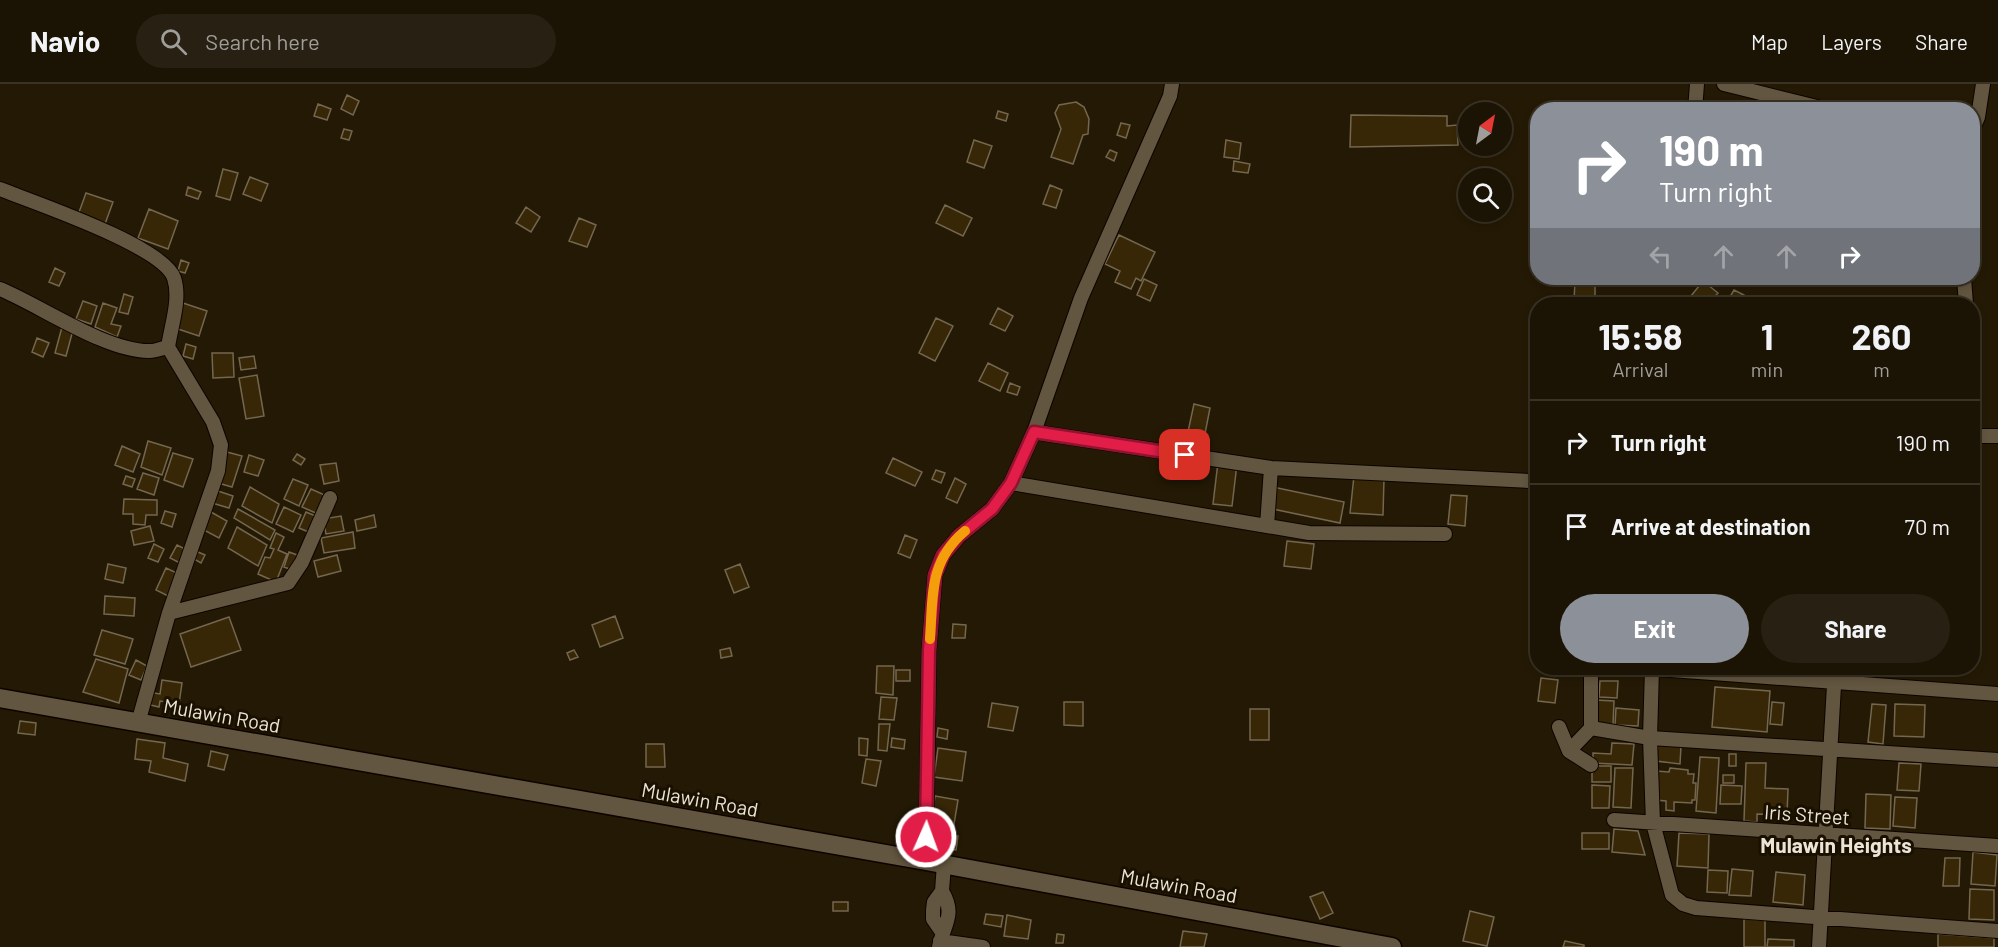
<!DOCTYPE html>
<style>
:root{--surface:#1b1303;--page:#282012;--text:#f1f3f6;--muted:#a09e9a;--line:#393225;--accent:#8c9099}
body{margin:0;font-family:Barlow,sans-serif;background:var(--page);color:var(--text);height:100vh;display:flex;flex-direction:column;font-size:22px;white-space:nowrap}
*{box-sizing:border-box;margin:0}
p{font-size:20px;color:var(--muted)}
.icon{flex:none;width:33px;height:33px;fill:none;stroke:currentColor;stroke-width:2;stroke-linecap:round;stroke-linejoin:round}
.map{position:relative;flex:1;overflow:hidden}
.drawer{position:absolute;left:1530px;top:213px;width:450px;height:378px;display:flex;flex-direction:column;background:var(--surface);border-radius:24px;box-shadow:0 3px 9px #0003,0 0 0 2px var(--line)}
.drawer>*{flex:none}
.hud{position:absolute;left:1530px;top:18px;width:450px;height:183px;border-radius:24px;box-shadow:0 3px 9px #0003,0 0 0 2px var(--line);background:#8c9099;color:#fff;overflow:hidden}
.needle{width:39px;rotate:32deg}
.controls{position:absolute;left:1458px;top:18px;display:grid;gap:12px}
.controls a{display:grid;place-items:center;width:54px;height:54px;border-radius:50%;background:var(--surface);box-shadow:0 3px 9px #0003,0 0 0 2px var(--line);font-size:30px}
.pin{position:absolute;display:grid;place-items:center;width:51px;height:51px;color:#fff;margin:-26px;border-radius:12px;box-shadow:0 3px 9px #0006}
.me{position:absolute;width:66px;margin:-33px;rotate:2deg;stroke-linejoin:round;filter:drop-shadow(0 0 4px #0008)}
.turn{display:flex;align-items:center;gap:21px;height:126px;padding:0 30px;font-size:27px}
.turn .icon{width:78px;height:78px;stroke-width:2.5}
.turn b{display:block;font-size:42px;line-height:51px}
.lanes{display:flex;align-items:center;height:57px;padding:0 30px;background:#0003;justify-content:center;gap:30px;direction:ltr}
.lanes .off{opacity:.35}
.eta{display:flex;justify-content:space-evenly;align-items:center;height:102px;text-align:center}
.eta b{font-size:36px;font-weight:700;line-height:42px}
.primary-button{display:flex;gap:12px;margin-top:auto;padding:12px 30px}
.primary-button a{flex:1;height:69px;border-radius:36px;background:var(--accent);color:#fff;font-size:24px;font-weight:700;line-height:69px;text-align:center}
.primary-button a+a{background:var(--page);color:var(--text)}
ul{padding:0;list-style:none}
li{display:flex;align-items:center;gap:18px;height:84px;padding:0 30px;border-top:2px solid var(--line)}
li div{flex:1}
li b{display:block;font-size:22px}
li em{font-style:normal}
header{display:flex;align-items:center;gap:36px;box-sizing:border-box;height:84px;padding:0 30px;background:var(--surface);border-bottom:2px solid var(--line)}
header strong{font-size:28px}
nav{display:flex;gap:33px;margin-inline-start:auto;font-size:21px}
.search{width:420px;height:54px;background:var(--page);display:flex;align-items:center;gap:15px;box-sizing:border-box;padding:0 21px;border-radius:33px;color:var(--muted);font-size:22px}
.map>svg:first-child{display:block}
.building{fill:#372707;stroke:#736750;stroke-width:1.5}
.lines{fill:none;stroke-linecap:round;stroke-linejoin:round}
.street-casing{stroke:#0d0400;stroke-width:16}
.secondary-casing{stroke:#0d0400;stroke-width:21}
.street{stroke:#635640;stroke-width:14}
.secondary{stroke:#635640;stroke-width:18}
.route-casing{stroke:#92132f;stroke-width:15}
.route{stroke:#e11d48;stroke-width:10}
.slow{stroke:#f59e0b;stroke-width:10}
.labels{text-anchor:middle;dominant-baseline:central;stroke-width:6;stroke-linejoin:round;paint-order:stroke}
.street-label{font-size:20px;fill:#ece4d7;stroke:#1a1000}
.neighbourhood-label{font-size:21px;font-weight:bold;fill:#ece4d7;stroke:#1a1000}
</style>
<header>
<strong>Navio</strong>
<div class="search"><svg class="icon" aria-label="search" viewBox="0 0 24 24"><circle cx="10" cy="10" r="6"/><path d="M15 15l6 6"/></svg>Search here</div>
<nav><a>Map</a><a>Layers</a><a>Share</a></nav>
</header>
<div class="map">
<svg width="1998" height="863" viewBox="0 0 1998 863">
<rect width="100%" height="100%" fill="#241904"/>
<path class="building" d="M347,11L359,17L353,31L341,25Z
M1076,18L1084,23L1089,35L1088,50L1083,51L1073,80L1051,73L1061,45L1055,29L1059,21Z
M318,20L331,25L327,36L314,32Z
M998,27L1008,30L1006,37L996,34Z
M1351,31L1447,32V42L1457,41L1458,61L1350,63Z
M1121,39L1130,41L1126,54L1117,51Z
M344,45L352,47L349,56L341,54Z
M974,56L992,62L984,84L967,78Z
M1226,56L1241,59L1239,75L1224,73Z
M1110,66L1117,69L1114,77L1106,73Z
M1234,77L1250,80L1248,89L1233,87Z
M223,85L238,89L230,116L216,112Z
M250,93L268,100L261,117L243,110Z
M1050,101L1062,106L1056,124L1043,120Z
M188,103L201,108L198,115L186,111Z
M86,109L113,118L105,140L78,131Z
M945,121L972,134L963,152L936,139Z
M526,123L540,133L531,148L516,139Z
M149,125L178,137L168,165L138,154Z
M579,134L596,141L587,163L569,157Z
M1119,151L1155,168L1141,197L1136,194L1131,205L1115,198L1120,187L1105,180Z
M181,176L189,179L185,189L178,187Z
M55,184L65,189L59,202L49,198Z
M1144,195L1157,201L1150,217L1137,211Z
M1703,197L1718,209L1708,220H1701L1691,212Z
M1575,198L1595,199V217L1574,216Z
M1734,206L1744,211L1739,220L1728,216Z
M124,210L133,213L128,230L119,228Z
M83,217L97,222L91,240L76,235Z
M103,219L117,224L111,240L121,242L117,253L95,243Z
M183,219L207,227L199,252L175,244Z
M998,224L1013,232L1005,247L990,240Z
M936,234L953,242L935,277L919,269Z
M62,243L73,246L66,272L55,269Z
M37,254L49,259L43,273L32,268Z
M186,260L196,263L193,275L183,272Z
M212,269H233L234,293L213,294Z
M254,272L256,284L241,286L239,274Z
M988,279L1008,289L1000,307L979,297Z
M257,291L264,332L246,335L239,294Z
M1010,299L1020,303L1017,311L1007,308Z
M1194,320L1210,324L1203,360L1186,357Z
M148,357L171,364L162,391L141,383Z
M122,362L140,370L133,388L115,381Z
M227,368L242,372L232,403L218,399Z
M173,369L193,375L183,403L164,396Z
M297,370L305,375L301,381L293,376Z
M249,371L264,376L258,392L244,388Z
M893,374L922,388L915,402L886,389Z
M1218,378L1237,380L1232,422L1213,420Z
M336,379L339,397L324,400L320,381Z
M936,386L945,389L941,399L932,395Z
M143,389L159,394L154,411L137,405Z
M126,392L135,395L132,403L123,400Z
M1354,392L1384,395L1383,431L1350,429Z
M955,394L966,400L957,419L946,414Z
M293,395L308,401L299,422L284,415Z
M250,403L279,420L272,439L242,422Z
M1273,403L1344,418L1340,439L1268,424Z
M311,405L327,412L318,430L302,423Z
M215,406L233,412L229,424L212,419Z
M1451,411L1467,412L1465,442L1448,440Z
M124,415L157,416V431H146L145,441L133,440V430H123Z
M284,423L301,431L293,448L276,440Z
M238,425L275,446L270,456L234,434Z
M165,427L176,430L172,443L161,439Z
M211,428L227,437L219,454L202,445Z
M306,428L318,433L311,449L299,444Z
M374,431L376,443L357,447L355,436Z
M341,432L344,447L326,450L323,435Z
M150,442L154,457L134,461L131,447Z
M237,443L267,461L258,482L228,464Z
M353,448L355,464L324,469L321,454Z
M276,449L284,453L278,466L287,470L276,498L258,490L265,473L270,474L274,465L270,464Z
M905,451L917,456L910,474L898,469Z
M1287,457L1314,460L1311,485L1284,482Z
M154,460L164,465L158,478L148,474Z
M177,461L187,466L180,479L170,474Z
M198,468L205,471L201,479L194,475Z
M289,468L300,472L295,487L284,483Z
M337,471L341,487L318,493L314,477Z
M108,480L126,484L123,499L105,495Z
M740,480L749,503L734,509L725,486Z
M166,484L179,490L168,512L156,506Z
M105,512L135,514L134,532L104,530Z
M615,532L623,554L600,563L592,541Z
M229,533L241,566L191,583L180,550Z
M953,540L966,541L965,554H952Z
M102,546L133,555L125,580L94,571Z
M730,564L732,572L721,574L720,566Z
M574,566L578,573L570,576L567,569Z
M96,575L128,585L119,619L83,608Z
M136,576L147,582L141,596L129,591Z
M877,582H894L893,611L876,609Z
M896,586H910V597H896Z
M1541,594L1558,596L1555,619L1538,617Z
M162,596L182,599L179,620L160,617L159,623L146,620L148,608L160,610Z
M1600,597H1618L1617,614L1599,613Z
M1715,603L1770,607L1767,648L1712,643Z
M881,613L897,614L894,636L879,635Z
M1596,616L1614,617L1613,641H1595Z
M1064,618H1083V642L1064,641Z
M1772,618L1784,619L1782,641L1770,640Z
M992,619L1018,623L1013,647L988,643Z
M1872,620L1886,621L1883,660L1868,658Z
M1895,620L1925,621L1924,653L1894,652Z
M1616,624L1639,626L1638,642L1615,641Z
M1250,625H1269V656H1250Z
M20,637L36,639L35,651L18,649Z
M879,640H890L887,667L878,666Z
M938,644L948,646L947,655L937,653Z
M859,654L868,655L867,672L859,671Z
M892,654L905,656L904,665L891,663Z
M137,655L165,659L163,674L188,680L185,697L149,688L151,677L135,675Z
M1612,659L1634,660L1632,681L1593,679V669L1611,670Z
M646,660H664L665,683H646Z
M1658,660L1681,662L1680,680L1656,677Z
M938,664L966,668L962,697L934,693Z
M211,667L228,671L224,686L208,682Z
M1729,670H1736V682H1729Z
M1700,673L1719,674L1716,729L1696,727Z
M866,675L881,677L876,702L862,699Z
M1746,679H1766L1765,704L1788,705L1787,731L1757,730V738L1744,737Z
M1899,679L1921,680L1919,707L1897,706Z
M1592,682H1611V698H1592Z
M1615,684H1633L1631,724L1613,723Z
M1670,684L1688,686V690H1694L1693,699H1696L1695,716H1692V719L1674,718V727L1666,726V717L1655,716L1656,687L1669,688Z
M1723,691H1734V699H1723Z
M1592,701L1610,702L1609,724H1592Z
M1721,701L1742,702L1741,720H1720Z
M1866,710L1891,711L1890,745L1865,744Z
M935,712L958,716L953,746L931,741Z
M1895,713L1917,714L1915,744L1893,742Z
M1614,745L1638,747L1645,771L1612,768Z
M934,748L958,752L956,766L931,763Z
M1582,749H1609V765H1582Z
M1679,749L1709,750L1708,784L1677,782Z
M1973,768L1997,771L1995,802L1971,800Z
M1945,774H1960L1959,802H1943Z
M1732,785L1753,787L1751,812L1729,811Z
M1708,786L1728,787L1727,809L1707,808Z
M1776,788L1805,791L1803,821L1773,818Z
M1970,805L1994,806V836L1969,835Z
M1323,808L1333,829L1320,835L1310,813Z
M833,818H848V827H833Z
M1470,827L1494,833L1487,862L1463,857Z
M986,830L1003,832L1001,843L984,840Z
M1007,831L1031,836L1028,855L1004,852Z
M1744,835L1765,836V863H1744Z
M1183,847L1207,850L1204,863H1180Z
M1057,850L1064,851L1063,859H1056Z
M1938,850L1994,854V863H1938Z
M1768,855L1794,856V863H1767Z
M1565,857L1584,861V863H1563Z"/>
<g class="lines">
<g class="street-casing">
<path id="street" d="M1724,0L1829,26
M1695,26L1697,0
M1972,47L1978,33L1983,0
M0,105C35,119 163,162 174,194C181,215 171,242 168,263L213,338L221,361L218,387L169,529L138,639
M1964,194L1966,220
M0,205C41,222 107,268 150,267C156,267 162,264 168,263
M1034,348L1271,384L1529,397
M1972,352H1998
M1011,399L1309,449L1445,450
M1267,442L1271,384
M169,529L288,499L302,478L330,414
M1644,584L1998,610
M1652,584L1650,654L1653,739L1672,811L1683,820L1696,824L1998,847
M1559,643L1569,667L1591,681
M1591,644L1650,654L1998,676
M1569,667L1591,644V584
M1614,736L1998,762
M926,777L929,566L935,491L943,471L959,452L992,425L1011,399L1034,348L1081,214L1170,12L1172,0
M942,848L933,835V826L934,818L942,807L944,780
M940,857L983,863
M939,863C944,839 956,831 942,807
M1819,863L1835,584"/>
</g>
<g class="secondary-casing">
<path id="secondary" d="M0,614L926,777L1392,863"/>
</g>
<use href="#street" class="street"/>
<use href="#secondary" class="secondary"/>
</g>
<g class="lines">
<g class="route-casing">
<path id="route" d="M926,753L929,566L935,491L943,471L959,452L992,425L1011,399L1034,348L1185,371"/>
</g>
<use href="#route" class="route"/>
<path class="slow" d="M930,555C933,512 929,477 965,447"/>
</g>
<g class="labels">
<g class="street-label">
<text transform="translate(222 631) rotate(10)">Mulawin Road</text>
<text transform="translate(700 715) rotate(10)">Mulawin Road</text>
<text transform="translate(1807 730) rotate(4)">Iris Street</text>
<text transform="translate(1179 801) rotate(10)">Mulawin Road</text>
</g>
<g class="neighbourhood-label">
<text x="1836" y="760">Mulawin Heights</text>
</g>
</g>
</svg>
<div class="controls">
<a><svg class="needle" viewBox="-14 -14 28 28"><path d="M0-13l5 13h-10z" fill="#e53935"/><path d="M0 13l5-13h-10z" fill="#a09e9a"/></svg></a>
<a><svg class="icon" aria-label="search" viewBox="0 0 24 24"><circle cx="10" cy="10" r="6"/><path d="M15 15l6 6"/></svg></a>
</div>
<div class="pin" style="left:1185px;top:371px;background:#d93025"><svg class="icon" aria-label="arrive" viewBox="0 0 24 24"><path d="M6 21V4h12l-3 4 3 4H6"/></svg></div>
<svg class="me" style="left:926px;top:753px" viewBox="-20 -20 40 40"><circle r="17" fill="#e11d48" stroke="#fff" stroke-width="3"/><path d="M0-11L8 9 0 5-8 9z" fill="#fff"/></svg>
<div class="hud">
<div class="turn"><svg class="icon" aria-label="right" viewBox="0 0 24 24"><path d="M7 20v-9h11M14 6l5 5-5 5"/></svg><div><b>190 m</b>Turn right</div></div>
<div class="lanes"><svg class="icon off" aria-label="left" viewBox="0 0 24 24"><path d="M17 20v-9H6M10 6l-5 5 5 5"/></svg><svg class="icon off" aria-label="ahead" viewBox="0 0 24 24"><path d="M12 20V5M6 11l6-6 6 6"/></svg><svg class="icon off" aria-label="ahead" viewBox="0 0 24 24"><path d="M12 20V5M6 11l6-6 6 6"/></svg><svg class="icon" aria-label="right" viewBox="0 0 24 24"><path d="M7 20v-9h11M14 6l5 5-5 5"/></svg></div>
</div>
<section class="drawer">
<div class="eta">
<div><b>15:58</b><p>Arrival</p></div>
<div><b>1</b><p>min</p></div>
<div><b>260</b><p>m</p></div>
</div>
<ul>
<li><svg class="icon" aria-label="right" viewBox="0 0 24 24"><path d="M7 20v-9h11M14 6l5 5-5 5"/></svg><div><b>Turn right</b></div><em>190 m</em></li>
<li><svg class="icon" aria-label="arrive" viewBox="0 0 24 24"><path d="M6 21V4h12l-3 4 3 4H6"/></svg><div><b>Arrive at destination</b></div><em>70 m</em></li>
</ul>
<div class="primary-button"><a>Exit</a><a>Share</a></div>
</section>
</div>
